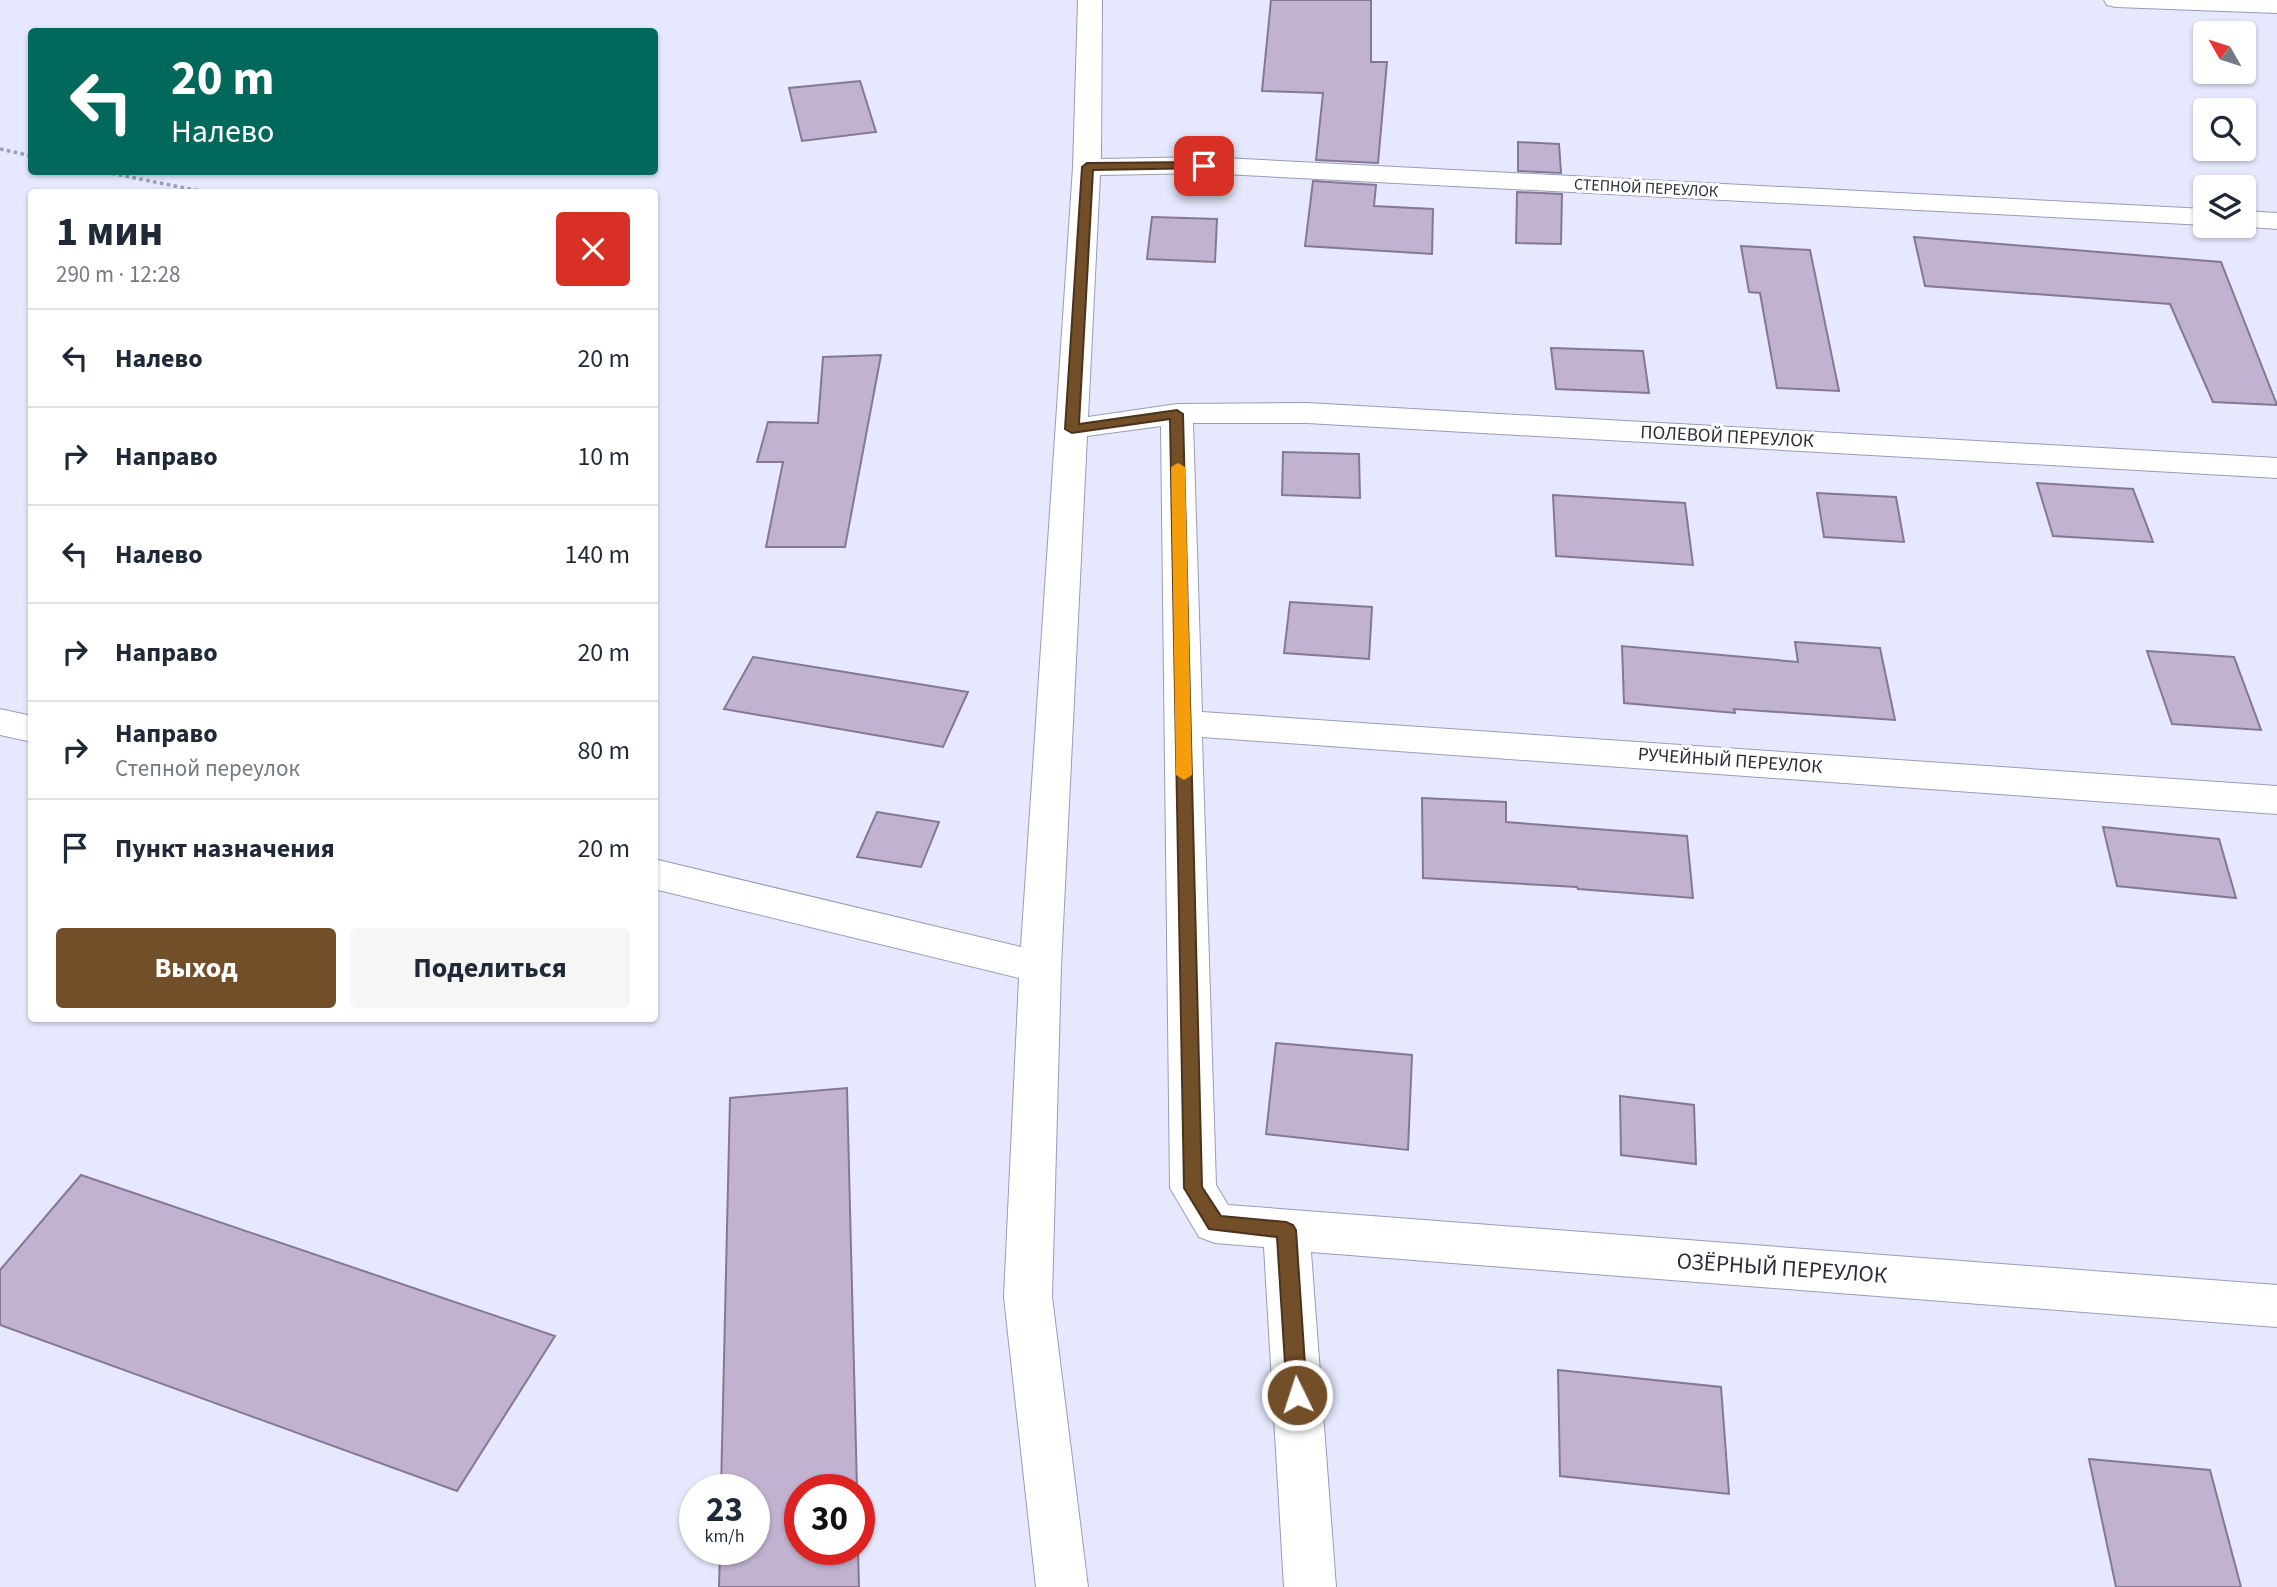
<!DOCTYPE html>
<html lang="ru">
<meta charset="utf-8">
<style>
:root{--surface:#fff;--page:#f6f6f7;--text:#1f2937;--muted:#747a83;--line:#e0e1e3;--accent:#734f29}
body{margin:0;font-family:"Source Sans 3",sans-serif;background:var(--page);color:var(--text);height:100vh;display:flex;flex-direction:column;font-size:26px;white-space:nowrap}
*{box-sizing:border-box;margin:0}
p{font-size:23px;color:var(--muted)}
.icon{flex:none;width:38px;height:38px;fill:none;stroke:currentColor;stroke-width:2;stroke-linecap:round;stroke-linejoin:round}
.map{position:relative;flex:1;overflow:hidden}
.panel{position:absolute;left:28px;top:189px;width:630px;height:833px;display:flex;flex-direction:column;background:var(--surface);border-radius:7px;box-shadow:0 2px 5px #0004}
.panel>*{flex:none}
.hud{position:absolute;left:28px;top:28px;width:630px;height:147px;border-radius:7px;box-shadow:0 2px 5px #0004;background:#00695c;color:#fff;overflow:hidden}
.needle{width:46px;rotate:309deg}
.buttons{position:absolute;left:2193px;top:21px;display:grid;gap:14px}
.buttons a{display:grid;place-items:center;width:63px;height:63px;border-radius:7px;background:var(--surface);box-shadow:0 2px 5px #0004;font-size:35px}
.speed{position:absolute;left:679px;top:1474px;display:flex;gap:14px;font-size:35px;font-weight:700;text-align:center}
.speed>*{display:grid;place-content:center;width:91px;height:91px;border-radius:50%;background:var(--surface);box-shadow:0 2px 5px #0004;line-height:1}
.speed small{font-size:18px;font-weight:400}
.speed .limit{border:10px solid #d22;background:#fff;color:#111}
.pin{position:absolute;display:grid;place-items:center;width:60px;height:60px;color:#fff;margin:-30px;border-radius:14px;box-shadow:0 4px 10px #0006}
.me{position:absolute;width:77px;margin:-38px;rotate:356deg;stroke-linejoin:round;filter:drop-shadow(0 0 5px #0008)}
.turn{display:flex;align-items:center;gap:24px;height:147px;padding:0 28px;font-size:32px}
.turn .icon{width:91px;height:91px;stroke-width:2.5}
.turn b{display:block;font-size:49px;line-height:60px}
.round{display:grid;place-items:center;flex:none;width:74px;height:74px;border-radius:7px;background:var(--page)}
.headline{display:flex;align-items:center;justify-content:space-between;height:119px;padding:0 28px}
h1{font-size:42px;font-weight:700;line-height:52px}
.action{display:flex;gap:14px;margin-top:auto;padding:14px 28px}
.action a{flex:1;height:80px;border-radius:7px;background:var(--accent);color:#fff;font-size:28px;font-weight:700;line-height:80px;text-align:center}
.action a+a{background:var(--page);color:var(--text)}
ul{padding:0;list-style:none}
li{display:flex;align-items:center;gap:21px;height:98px;padding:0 28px;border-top:2px solid var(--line)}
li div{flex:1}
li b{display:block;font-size:26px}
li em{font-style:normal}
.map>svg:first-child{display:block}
.building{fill:#c0b2d0;stroke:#857894;stroke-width:2}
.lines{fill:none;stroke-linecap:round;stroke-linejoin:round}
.minor-casing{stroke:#979cba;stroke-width:2}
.path{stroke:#9b9eaf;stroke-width:3.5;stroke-dasharray:3.5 3.5;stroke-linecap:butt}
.minor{fill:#fff;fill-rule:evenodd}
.route{fill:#734f29;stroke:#4b331b;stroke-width:2}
.slow{fill:#f59e0b}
.labels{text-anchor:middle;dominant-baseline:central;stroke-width:6;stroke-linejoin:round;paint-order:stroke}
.far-street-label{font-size:16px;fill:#2a2c38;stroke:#fff}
.street-label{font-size:19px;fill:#2a2c38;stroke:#fff}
.near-street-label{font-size:23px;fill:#2a2c38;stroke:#fff}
</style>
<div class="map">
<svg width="2277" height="1587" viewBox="0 0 2277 1587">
<rect width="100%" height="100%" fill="#e6e9fd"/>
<path class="building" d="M1271,0H1371V62H1387L1378,163L1316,160L1323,93L1262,91Z
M860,81L876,132L802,141L789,88Z
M1518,142L1559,144L1561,173L1518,171Z
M1313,181L1376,185L1374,206L1433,209L1432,254L1305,246Z
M1517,192L1562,194L1561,244L1516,243Z
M1152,217L1217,219L1215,262L1147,259Z
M1914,237L2221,262L2277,405L2213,402L2170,304L1925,286Z
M1741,246L1810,250L1839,391L1777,388L1760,293L1749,292Z
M1551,348L1643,351L1649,393L1556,389Z
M881,355L845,547H766L783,462H757L768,422L818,423L823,357Z
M1283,452L1359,454L1360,498L1282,495Z
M2037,483L2133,489L2153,542L2053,536Z
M1817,493L1896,497L1904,542L1824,537Z
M1553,495L1685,503L1693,565L1556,556Z
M1290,602L1372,607L1369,659L1284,653Z
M1795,642L1880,648L1895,720L1734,709L1735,713L1624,703L1622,646L1798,662Z
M2147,651L2234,657L2261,730L2172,724Z
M753,657L968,692L943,747L724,709Z
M1422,798L1506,802V822L1687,836L1693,898L1578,889L1577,887L1423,878Z
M877,812L939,822L921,867L857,857Z
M2103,827L2219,839L2236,898L2117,886Z
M1276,1043L1412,1055L1408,1150L1266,1134Z
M847,1088L857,1489H800V1549H858L859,1587H719L720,1549H754V1489H721L730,1098Z
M1620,1096L1694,1105L1696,1164L1621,1155Z
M81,1175L555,1336L457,1491L0,1325V1270Z
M1558,1370L1721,1387L1729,1494L1560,1476Z
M2089,1459L2210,1470L2241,1587H2116Z"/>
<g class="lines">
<g class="minor-casing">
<path id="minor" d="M1078,0H1102L1101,159L1204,157L2205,209V225L1204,173L1100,175L1088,417L1177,404L1307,403L2277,458V478L1307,423H1193L1202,712L2277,786V814L1202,737L1216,1185L1228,1205L2277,1285V1327L1311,1252L1336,1587H1284L1264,1247L1215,1243L1199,1237L1170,1188L1161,426L1087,436L1061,967L1052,1297L1088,1587H1036L1004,1297L1019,978L654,889V859L1021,947L1073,167Z
M2104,0H2277V13L2116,7L2107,5Z
M2244,211L2277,213V229L2237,226H2244Z
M0,709L32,716V742L0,735Z"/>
</g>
<path class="path" d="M0,149L32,156
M105,172L205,192"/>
<use href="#minor" class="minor"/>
</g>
<path class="route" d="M1204,162L1210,166L1208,168L1093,170L1079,424L1177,410L1183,414L1202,1187L1221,1216L1286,1222L1293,1225L1296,1230L1307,1395L1304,1401L1297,1404L1290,1401L1287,1395L1277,1237L1209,1229L1184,1188L1170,419L1072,433L1065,429L1082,167L1087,163Z"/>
<path class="slow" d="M1178,463L1185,467L1192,775L1184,780L1176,775L1171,467Z"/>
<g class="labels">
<g class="far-street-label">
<text transform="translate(1646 188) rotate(3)">СТЕПНОЙ ПЕРЕУЛОК</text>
</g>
<g class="street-label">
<text transform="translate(1727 437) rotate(3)">ПОЛЕВОЙ ПЕРЕУЛОК</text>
<text transform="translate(1730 761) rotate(4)">РУЧЕЙНЫЙ ПЕРЕУЛОК</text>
</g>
<g class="near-street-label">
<text transform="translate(1782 1268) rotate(4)">ОЗЁРНЫЙ ПЕРЕУЛОК</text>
</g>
</g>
</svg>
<div class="buttons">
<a><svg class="needle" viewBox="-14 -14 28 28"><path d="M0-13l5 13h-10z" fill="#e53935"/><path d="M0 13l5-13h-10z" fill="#747a83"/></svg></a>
<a><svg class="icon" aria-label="search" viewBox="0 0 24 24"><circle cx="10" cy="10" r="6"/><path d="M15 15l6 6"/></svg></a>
<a><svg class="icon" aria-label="layers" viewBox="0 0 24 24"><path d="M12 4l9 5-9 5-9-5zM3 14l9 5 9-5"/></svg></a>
</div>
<div class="speed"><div>23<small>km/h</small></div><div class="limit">30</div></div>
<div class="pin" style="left:1204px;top:166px;background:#d93025"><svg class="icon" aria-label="arrive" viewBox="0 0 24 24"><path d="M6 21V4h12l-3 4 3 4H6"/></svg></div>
<svg class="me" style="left:1297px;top:1395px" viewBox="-20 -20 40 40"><circle r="17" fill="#734f29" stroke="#fff" stroke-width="3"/><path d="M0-11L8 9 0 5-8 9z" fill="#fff"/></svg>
<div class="hud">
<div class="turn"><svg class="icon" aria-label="left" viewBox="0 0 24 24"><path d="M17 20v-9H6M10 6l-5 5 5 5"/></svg><div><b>20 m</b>Налево</div></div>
</div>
<section class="panel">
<div class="headline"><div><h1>1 мин</h1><p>290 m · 12:28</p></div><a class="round" style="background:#d93025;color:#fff"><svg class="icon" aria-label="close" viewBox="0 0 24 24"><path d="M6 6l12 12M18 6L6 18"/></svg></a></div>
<ul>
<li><svg class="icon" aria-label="left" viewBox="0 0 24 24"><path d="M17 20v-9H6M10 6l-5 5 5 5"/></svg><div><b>Налево</b></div><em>20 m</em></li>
<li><svg class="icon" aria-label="right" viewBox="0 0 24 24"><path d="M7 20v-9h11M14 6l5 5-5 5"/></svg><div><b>Направо</b></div><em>10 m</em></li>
<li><svg class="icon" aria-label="left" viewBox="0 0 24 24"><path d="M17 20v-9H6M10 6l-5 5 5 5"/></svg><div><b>Налево</b></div><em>140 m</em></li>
<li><svg class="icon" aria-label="right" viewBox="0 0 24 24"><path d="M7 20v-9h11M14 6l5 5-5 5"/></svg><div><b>Направо</b></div><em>20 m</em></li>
<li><svg class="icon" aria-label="right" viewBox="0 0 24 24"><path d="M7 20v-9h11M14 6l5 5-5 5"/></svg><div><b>Направо</b><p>Степной переулок</p></div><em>80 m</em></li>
<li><svg class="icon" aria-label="arrive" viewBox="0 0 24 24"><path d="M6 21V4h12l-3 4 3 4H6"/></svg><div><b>Пункт назначения</b></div><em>20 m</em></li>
</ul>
<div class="action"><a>Выход</a><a>Поделиться</a></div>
</section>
</div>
